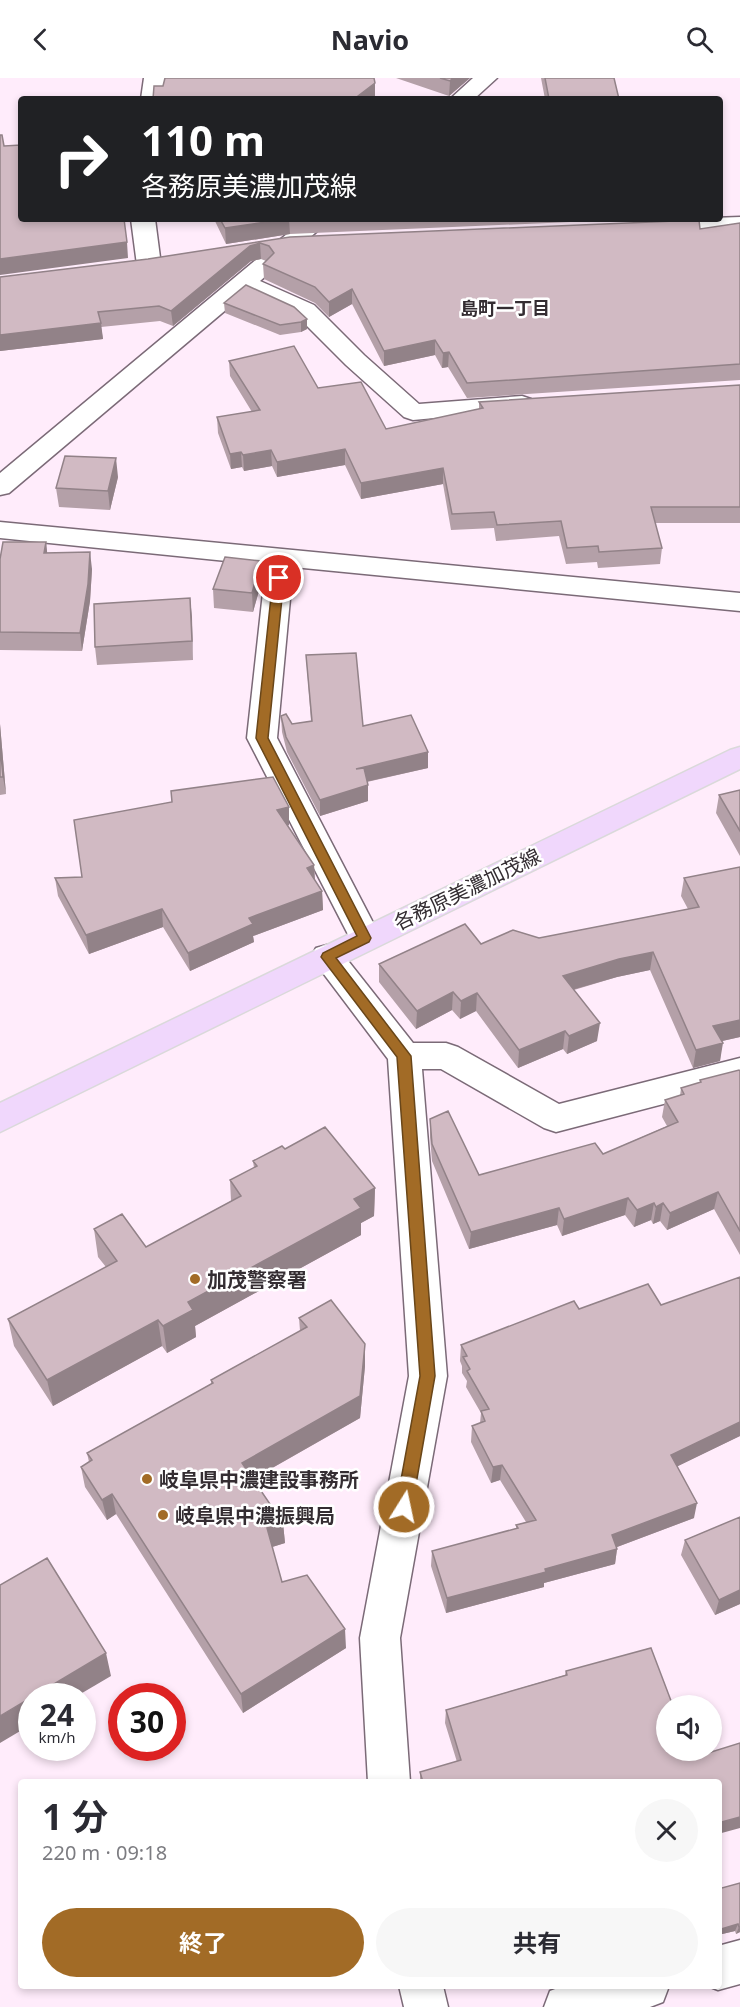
<!DOCTYPE html>
<html lang="ja">
<meta charset="utf-8">
<style>
:root{--surface:#fff;--page:#f7f7f7;--text:#2b2b33;--muted:#7c7c81;--accent:#a26b26}
body{margin:0;font-family:"Noto Sans","Noto Sans JP",sans-serif;background:var(--page);color:var(--text);height:100vh;display:flex;flex-direction:column;font-size:22px;white-space:nowrap}
*{box-sizing:border-box;margin:0}
p{font-size:20px;color:var(--muted)}
.icon{flex:none;width:33px;height:33px;fill:none;stroke:currentColor;stroke-width:2;stroke-linecap:round;stroke-linejoin:round}
.map{position:relative;flex:1;overflow:hidden}
.drawer{position:absolute;left:18px;top:1701px;width:704px;height:210px;display:flex;flex-direction:column;background:var(--surface);border-radius:6px;box-shadow:0 3px 9px #0003}
.drawer>*{flex:none}
.top-card{position:absolute;left:18px;top:18px;width:705px;height:126px;border-radius:6px;box-shadow:0 3px 9px #0003;background:#202124;color:#fff;overflow:hidden}
.tools{position:absolute;left:656px;top:1617px;display:grid;gap:12px}
.tools a{display:grid;place-items:center;width:66px;height:66px;border-radius:50%;background:var(--surface);box-shadow:0 3px 9px #0003;font-size:30px}
.speed{position:absolute;left:18px;top:1605px;display:flex;gap:12px;font-size:30px;font-weight:700;text-align:center}
.speed>*{display:grid;place-content:center;width:78px;height:78px;border-radius:50%;background:var(--surface);box-shadow:0 3px 9px #0003;line-height:1}
.speed small{font-size:15px;font-weight:400}
.speed .limit{border:9px solid #d22;background:#fff;color:#111}
.pin{position:absolute;display:grid;place-items:center;width:51px;height:51px;color:#fff;margin:-26px;border:3px solid #fff;border-radius:50%;box-shadow:0 2px 6px #0007}
.me{position:absolute;width:66px;margin:-33px;rotate:10deg;stroke-linejoin:round;filter:drop-shadow(0 0 4px #0008)}
.turn{display:flex;align-items:center;gap:21px;height:126px;padding:0 24px;font-size:27px}
.turn .icon{width:78px;height:78px;stroke-width:2.5}
.turn b{display:block;font-size:42px;line-height:51px}
.round{display:grid;place-items:center;flex:none;width:63px;height:63px;border-radius:32px;background:var(--page)}
.summary{display:flex;align-items:center;justify-content:space-between;height:102px;padding:0 24px}
h1{font-size:36px;font-weight:700;line-height:45px}
.cta{display:flex;gap:12px;margin-top:auto;padding:12px 24px}
.cta a{flex:1;height:69px;border-radius:36px;background:var(--accent);color:#fff;font-size:24px;font-weight:700;line-height:69px;text-align:center}
.cta a+a{background:var(--page);color:var(--text)}
header{display:flex;justify-content:space-between;align-items:center;height:78px;padding:0 24px;background:var(--surface);font-size:27px;font-weight:700}
.map>svg:first-child{display:block}
.lines{fill:none;stroke-linecap:round;stroke-linejoin:round}
.minor-casing{stroke:#7b6a77;stroke-width:3}
.major-casing{stroke:#dad9da;stroke-width:3}
.minor{fill:#fff;fill-rule:evenodd}
.major{fill:#f0d7fc;fill-rule:evenodd}
.wall{fill:#b4a0a8}
.shaded-wall{fill:#928288}
.building{fill:#d1bac3;stroke:#928288;stroke-width:1.5}
.route{fill:#a26b26;stroke:#694619;stroke-width:1.5}
.poi-dot{fill:#a26b26;stroke:#fff;stroke-width:2}
.labels{text-anchor:middle;dominant-baseline:central;stroke-width:5;stroke-linejoin:round;paint-order:stroke}
.far-neighbourhood-label{font-size:18px;font-weight:bold;fill:#342d32;stroke:#fff}
.street-label{font-size:20px;fill:#342d32;stroke:#fff}
.poi-label{font-size:20px;font-weight:bold;fill:#342d32;stroke:#fff;text-anchor:start}
</style>
<header><svg class="icon" aria-label="back" viewBox="0 0 24 24"><path d="M15 5l-7 7 7 7"/></svg>Navio<svg class="icon" aria-label="search" viewBox="0 0 24 24"><circle cx="10" cy="10" r="6"/><path d="M15 15l6 6"/></svg></header>
<div class="map">
<svg width="740" height="1929" viewBox="0 0 740 1929">
<rect width="100%" height="100%" fill="#ffecfb"/>
<g class="lines">
<g class="minor-casing">
<path id="minor" d="M144,0H166L163,21H141Z
M473,0H497L474,21H450Z
M740,139V153L656,156L648,154L644,149L648,144L656,142Z
M131,141H155L161,187L157,192L149,194L141,192L137,187Z
M305,141H331L260,203L314,227L364,277L419,326L522,318L531,321L535,326L531,331L413,342L404,339L346,287L296,237L247,214L9,415L0,417V395Z
M0,444L740,515V533L293,489L277,660L381,860L376,868L365,872L354,868L247,660L266,487L0,460Z
M327,867L338,870L413,965H446L458,969L559,1026L740,980V1006L556,1054L544,1050L441,991H422L447,1298L400,1560L410,1704H368L360,1560L409,1298L388,981L311,879L316,870Z
M740,1862V1906L718,1912L708,1908H718V1868Z
M399,1908H443L448,1929H404Z
M563,1908H669L663,1924L650,1929H544L550,1913Z"/>
</g>
<g class="major-casing">
<path id="major" d="M740,669V691L0,1054V1025L730,672Z"/>
</g>
<use href="#minor" class="minor"/>
<use href="#major" class="major"/>
</g>
<path class="wall" d="M396,0H470L449,18Z
M541,0H614L619,21H545Z
M214,141H639L290,156L226,166Z
M740,145V302L467,320L448,289L442,290L435,277L384,288L352,226L329,239L315,225L264,201L263,186L266,183L261,181L251,183L173,248L160,243L101,249L103,261L0,273V199L148,181L290,159L700,151Z
M224,225L307,241V251L301,254L280,257L225,235Z
M229,283L318,310L386,351L479,331V324L740,307V445H655L662,470L660,486L598,490L597,484L566,486L559,458L496,463L494,450L451,452L443,406L361,421L345,387L277,399L272,388L244,393L242,389L231,391L218,355L217,339L252,334L230,298Z
M118,399L110,432L59,429L56,410Z
M46,464L47,475L92,491L90,523L82,573L0,572V481Z
M262,502L253,534L214,530L213,511Z
M190,520L193,582L97,587L95,569Z
M306,577L363,648L428,674V690L367,704L368,723L320,738L287,674L282,654L281,638L292,646L311,643Z
M0,646L6,716L0,717Z
M740,712V778L716,735L719,717Z
M171,713L289,729V747L287,748L314,787L315,802L322,813L323,832L253,858L254,864L190,893L163,849L89,876L58,818L55,800L82,799L172,724Z
M740,789V959L722,963L720,983L693,990L650,892L617,899L574,912L597,963L567,976L563,971L518,990L476,933L460,941L452,932L416,951L379,904V886L481,866L539,860L688,831L681,818L684,800Z
M740,993V1177L714,1131L667,1152L660,1143L653,1146L651,1142L634,1149L625,1137L562,1158L557,1147L469,1171L432,1083L430,1059V1041L479,1097L603,1076L667,1048L662,1039L665,1022L680,1018L681,1010L699,1005L700,1002Z
M285,1071L375,1110L374,1138L361,1145V1157L195,1248L196,1259L167,1275L162,1268L53,1328L14,1268L8,1241L106,1189L98,1179L94,1151L146,1169L231,1123L230,1102L254,1090L253,1083Z
M740,1199V1358L677,1388L694,1440L617,1469V1471L615,1486L544,1505V1509L446,1535L431,1488L432,1473L516,1451V1447L526,1444L500,1402L491,1405L471,1364L472,1348L480,1345L481,1335L466,1309L467,1303L462,1295V1288L460,1283L461,1267L579,1231L661,1227Z
M299,1240L365,1266V1288L360,1340L253,1401L283,1445L285,1465L272,1469L282,1504L346,1570L243,1635L116,1436L107,1442L85,1409L81,1389L89,1384L87,1375L211,1306V1302L300,1253Z
M740,1439V1526L715,1537L681,1477L685,1462Z
M566,1593L692,1680L718,1704H420V1694L457,1684L445,1645L446,1632L565,1597Z
M740,1805V1854L736,1856L735,1853L718,1857V1811Z"/>
<path class="shaded-wall" d="M453,0H470L449,18L450,3Z
M375,5V20L373,21H354Z
M286,141H289L290,156L226,166L225,150Z
M127,164L128,180L0,197V181Z
M260,165L261,181L251,183L173,248L171,233L250,168Z
M352,211V226L329,239V224Z
M307,241V251L301,254V244Z
M101,245L103,261L0,273V257Z
M435,262V277L384,288V273Z
M449,274L448,289L442,290L443,275Z
M345,371V387L277,399V384Z
M271,372L272,388L244,393L243,377Z
M241,374L242,389L231,391L230,376Z
M116,380L118,399L110,432L108,413Z
M443,390V406L361,421V405Z
M46,464L48,482L44,475Z
M90,474L92,491L90,523L82,573L80,555Z
M261,483L262,502L253,534L252,515Z
M190,520L192,539L193,582L192,563Z
M0,646L6,716L3,699L0,666Z
M428,674V690L356,706V691Z
M368,707V723L320,738V722Z
M289,729V747L278,751L277,732Z
M314,787L315,806L307,790Z
M322,813L323,832L253,858L254,864L190,893L188,875L249,840Z
M162,831L163,849L89,876L86,857Z
M653,874L650,892L617,899L561,915L563,898L619,881Z
M453,914L452,932L416,951L417,933Z
M477,915L476,933L460,941L461,923Z
M740,942V959L709,966L713,948Z
M600,945L597,963L567,976L569,958Z
M565,953L563,971L518,990L519,972Z
M723,965L720,983L693,990L696,972Z
M375,1110L374,1138L361,1145V1157L195,1248L196,1259L167,1275L163,1248L188,1224L354,1121Z
M718,1114L714,1131L667,1152L670,1135Z
M628,1120L625,1137L562,1158L564,1141Z
M654,1125L651,1142L634,1149L637,1132Z
M663,1125L660,1143L653,1146L656,1129Z
M559,1130L557,1147L469,1171L471,1154Z
M158,1242L162,1268L53,1328L47,1302Z
M365,1266V1288L360,1340L244,1406L242,1385Z
M740,1344V1358L668,1393L671,1377Z
M502,1387L500,1402L491,1405L493,1389Z
M112,1416L116,1436L107,1442L102,1422Z
M697,1425L694,1440L609,1472L612,1457Z
M283,1445L285,1465L269,1470L267,1450Z
M617,1471L615,1486L544,1505V1509L446,1535L447,1520L545,1491Z
M740,1512V1526L715,1537L719,1522Z
M345,1551L346,1570L243,1635L241,1616Z
M106,1575L111,1598L77,1618H33Z
M32,1619V1646L0,1665V1638Z
M740,1739V1750L718,1756V1745Z
M738,1846L735,1853L718,1857V1852Z
M739,1849H740V1854L736,1856Z"/>
<path class="building" d="M165,0H374L375,5L354,21H153L154,8H163Z
M440,0H453L450,3Z
M545,0H614L619,21H549Z
M0,57H2L4,68L21,67V141H124L127,164L0,181Z
M220,141H286L225,150Z
M699,142L700,151L740,145V286L467,305L449,274L443,275L435,262L384,273L352,211L329,224L315,209L263,186L274,175L269,168L260,165L250,168L171,233L159,228L98,234L101,245L0,257V199L148,181L290,159Z
M246,207L294,229L307,241L301,244L280,247L224,225Z
M294,268L318,310L361,304L386,351L483,330L479,324L740,307V429H651L662,470L599,474L598,468L567,470L561,443L497,447L494,434L452,436L443,390L361,405L345,371L277,384L271,372L243,377L241,374L230,376L217,339L260,332L229,283Z
M65,378L116,380L108,413L56,410Z
M3,464H46L44,475L90,474L88,506L80,555L0,554V481Z
M225,479L261,483L252,515L213,511Z
M190,520L192,563L95,569L94,526Z
M356,575L363,648L411,637L428,674L356,691L364,690L368,707L320,722L286,659L281,638L286,636L292,646L312,643L306,577Z
M0,666L3,699H0Z
M273,699L289,729L277,732L314,787L307,790L322,813L249,840L253,846L188,875L162,831L86,857L55,800L82,799L74,742L172,724L171,713Z
M740,712V753L719,717Z
M740,789V942L713,948L723,965L696,972L653,874L619,881L563,898L600,945L569,958L565,953L519,972L477,915L461,923L453,914L417,933L379,886L465,846L481,866L513,852L539,860L699,829L684,800Z
M739,992L740,993V1153L718,1114L670,1135L663,1125L656,1129L654,1125L637,1132L628,1120L564,1141L559,1130L471,1154L432,1066L430,1041L448,1033L479,1097L595,1065L603,1076L678,1044L665,1022L684,1016L681,1010L701,1004L700,1002Z
M325,1049L375,1110L354,1121L361,1130L188,1224L193,1232L163,1248L158,1242L47,1302L8,1241L117,1183L94,1151L122,1136L146,1169L241,1118L230,1102L257,1088L253,1083L282,1068L285,1071Z
M740,1199V1344L671,1377L697,1425L612,1457L617,1471L545,1491L546,1494L447,1520L432,1473L518,1450L516,1447L536,1442L502,1387L493,1389L472,1348L485,1343L481,1333L489,1331L467,1293L470,1291L463,1279L467,1278L461,1267L574,1223L579,1231L648,1206L661,1227Z
M331,1222L365,1266L360,1318L242,1385L283,1445L267,1450L282,1504L307,1497L345,1551L241,1616L112,1416L102,1422L81,1389L92,1382L87,1375L213,1305L211,1302L307,1249L299,1240Z
M740,1439V1512L719,1522L685,1462Z
M47,1480L106,1575L0,1638V1507Z
M651,1570L673,1628H666V1672H690L692,1680L740,1665V1739L718,1745V1704H423L420,1694L461,1682L446,1632L567,1597L566,1593Z
M740,1805V1849H739L738,1846L718,1852V1811Z"/>
<path class="route" d="M279,497L284,500L268,660L371,860L369,864L336,880L411,978L435,1298L412,1429L410,1434L404,1436L398,1434L396,1429L420,1298L397,979L321,879L323,875L357,858L256,660L273,500Z"/>
<g class="poi-dot">
<circle cx="195" cy="1201" r="6"/>
<circle cx="147" cy="1401" r="6"/>
<circle cx="163" cy="1437" r="6"/>
</g>
<g class="labels">
<g class="far-neighbourhood-label">
<text x="505" y="230">島町一丁目</text>
</g>
<g class="street-label">
<text transform="translate(467 811) rotate(-26)">各務原美濃加茂線</text>
</g>
<g class="poi-label">
<text x="207" y="1201">加茂警察署</text>
<text x="159" y="1401">岐阜県中濃建設事務所</text>
<text x="175" y="1437">岐阜県中濃振興局</text>
</g>
</g>
</svg>
<div class="tools">
<a><svg class="icon" aria-label="sound" viewBox="0 0 24 24"><path d="M4 9h4l5-4v14l-5-4H4zM17 9q2 3 0 6"/></svg></a>
</div>
<div class="speed"><div>24<small>km/h</small></div><div class="limit">30</div></div>
<div class="pin" style="left:279px;top:500px;background:#d93025"><svg class="icon" aria-label="arrive" viewBox="0 0 24 24"><path d="M6 21V4h12l-3 4 3 4H6"/></svg></div>
<svg class="me" style="left:404px;top:1429px" viewBox="-20 -20 40 40"><circle r="17" fill="#a26b26" stroke="#fff" stroke-width="3"/><path d="M0-11L8 9 0 5-8 9z" fill="#fff"/></svg>
<div class="top-card">
<div class="turn"><svg class="icon" aria-label="right" viewBox="0 0 24 24"><path d="M7 20v-9h11M14 6l5 5-5 5"/></svg><div><b>110 m</b>各務原美濃加茂線</div></div>
</div>
<section class="drawer">
<div class="summary"><div><h1>1 分</h1><p>220 m · 09:18</p></div><a class="round"><svg class="icon" aria-label="close" viewBox="0 0 24 24"><path d="M6 6l12 12M18 6L6 18"/></svg></a></div>
<div class="cta"><a>終了</a><a>共有</a></div>
</section>
</div>
